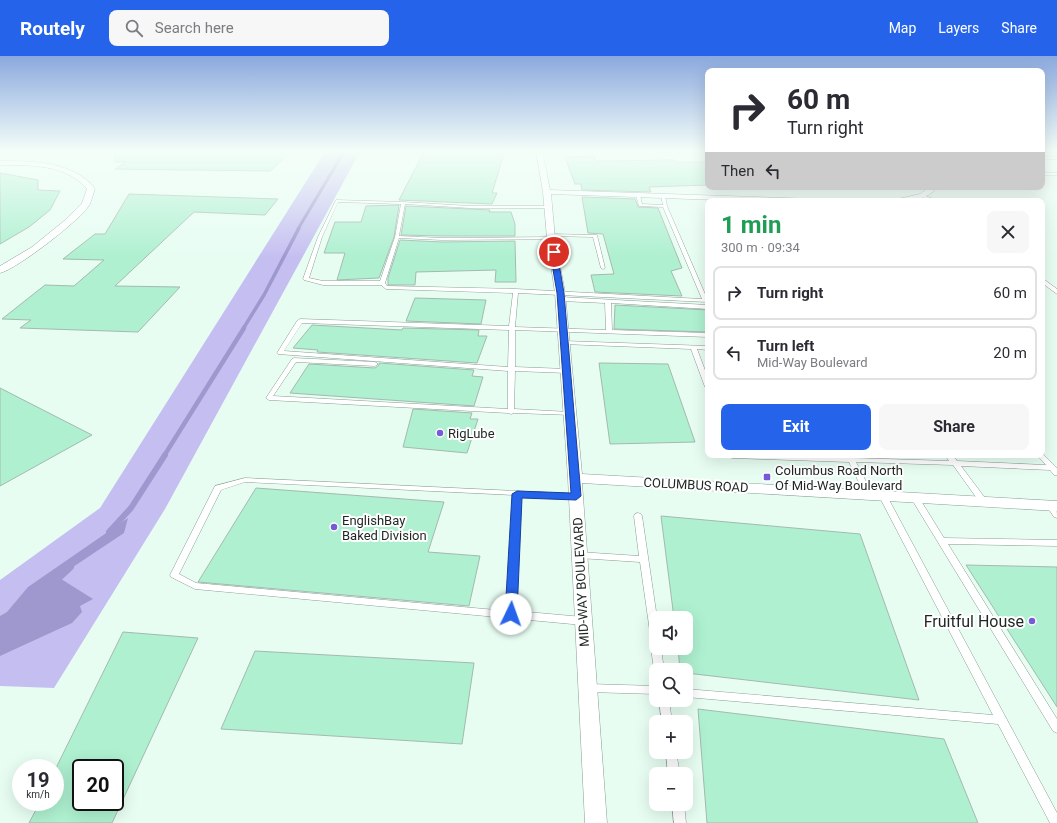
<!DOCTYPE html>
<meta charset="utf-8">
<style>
:root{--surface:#fff;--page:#f7f7f7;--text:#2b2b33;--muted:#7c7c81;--line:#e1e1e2;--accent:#2563eb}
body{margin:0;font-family:Roboto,sans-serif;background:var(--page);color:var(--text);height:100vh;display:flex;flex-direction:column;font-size:15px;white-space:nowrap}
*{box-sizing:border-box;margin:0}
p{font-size:13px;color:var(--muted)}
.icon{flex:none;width:22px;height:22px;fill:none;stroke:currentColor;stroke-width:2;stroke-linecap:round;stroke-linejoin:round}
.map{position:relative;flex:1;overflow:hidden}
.sheet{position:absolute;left:705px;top:142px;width:340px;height:260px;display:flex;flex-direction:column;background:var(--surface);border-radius:8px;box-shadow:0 4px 16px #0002}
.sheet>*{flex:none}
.guide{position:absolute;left:705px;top:12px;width:340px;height:122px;border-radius:8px;box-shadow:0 4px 16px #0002;background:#fff;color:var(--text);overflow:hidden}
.buttons{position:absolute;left:649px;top:555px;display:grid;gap:8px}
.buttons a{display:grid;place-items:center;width:44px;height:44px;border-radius:8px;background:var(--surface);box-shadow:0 4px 16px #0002;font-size:20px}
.speed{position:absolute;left:12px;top:703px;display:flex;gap:8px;font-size:20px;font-weight:700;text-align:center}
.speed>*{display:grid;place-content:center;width:52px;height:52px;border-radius:50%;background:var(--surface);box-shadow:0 4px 16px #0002;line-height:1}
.speed small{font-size:10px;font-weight:400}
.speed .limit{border:2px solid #111;border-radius:6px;background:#fff;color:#111}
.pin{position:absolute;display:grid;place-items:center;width:34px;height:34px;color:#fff;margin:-17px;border:2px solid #fff;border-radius:50%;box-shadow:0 1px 4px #0007}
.me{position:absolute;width:44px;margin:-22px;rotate:3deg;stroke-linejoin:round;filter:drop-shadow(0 0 3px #0008)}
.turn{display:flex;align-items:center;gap:14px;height:84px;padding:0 16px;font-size:18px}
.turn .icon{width:52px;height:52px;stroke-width:2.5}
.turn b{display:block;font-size:28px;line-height:34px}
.then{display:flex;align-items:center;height:38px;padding:0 16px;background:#0003;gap:8px;font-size:15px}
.round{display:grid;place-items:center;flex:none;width:42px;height:42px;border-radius:8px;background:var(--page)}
.headline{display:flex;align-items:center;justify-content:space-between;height:68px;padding:0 16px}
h1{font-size:24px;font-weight:700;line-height:30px;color:#1e9e55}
.action{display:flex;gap:8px;margin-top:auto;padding:8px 16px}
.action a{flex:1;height:46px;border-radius:8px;background:var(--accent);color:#fff;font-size:16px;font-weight:700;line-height:46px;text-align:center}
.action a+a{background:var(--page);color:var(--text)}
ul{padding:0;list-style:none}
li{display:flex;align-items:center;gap:12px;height:54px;margin:0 8px 6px;padding:0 8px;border:2px solid var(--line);border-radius:8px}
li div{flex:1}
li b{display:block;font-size:15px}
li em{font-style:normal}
header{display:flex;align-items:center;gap:24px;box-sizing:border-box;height:56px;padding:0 20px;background:var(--accent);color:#fff}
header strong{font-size:19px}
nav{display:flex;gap:22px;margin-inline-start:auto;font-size:14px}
.search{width:280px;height:36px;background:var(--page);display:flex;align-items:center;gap:10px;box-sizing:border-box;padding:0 14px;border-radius:8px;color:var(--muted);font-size:15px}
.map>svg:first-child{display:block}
.green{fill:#c5bff1}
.water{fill:#9f98cf}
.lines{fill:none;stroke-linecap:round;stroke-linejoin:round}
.stream-far3{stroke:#9f98cf;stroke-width:3}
.stream-far2{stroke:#9f98cf;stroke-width:3.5}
.stream-far1{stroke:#9f98cf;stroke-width:4.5}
.stream{stroke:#9f98cf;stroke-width:6}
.building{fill:#aef0d0;stroke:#a5b9af;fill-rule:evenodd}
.service-casing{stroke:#899d93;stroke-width:1}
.minor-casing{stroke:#899d93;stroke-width:1}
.service{fill:#fff;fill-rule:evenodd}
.minor{fill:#fff;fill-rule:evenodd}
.route{fill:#2563eb;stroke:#184099}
.poi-dot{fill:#775bd6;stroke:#fff;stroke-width:1.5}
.labels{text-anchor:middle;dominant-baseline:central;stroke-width:4;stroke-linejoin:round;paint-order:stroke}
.poi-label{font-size:13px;fill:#1e2622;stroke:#fff;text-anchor:start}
.street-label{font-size:13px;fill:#1e2622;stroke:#fff}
.near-poi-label{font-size:16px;fill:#1e2622;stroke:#fff;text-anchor:end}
</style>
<header>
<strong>Routely</strong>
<div class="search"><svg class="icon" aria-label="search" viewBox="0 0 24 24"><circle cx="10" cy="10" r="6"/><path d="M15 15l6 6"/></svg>Search here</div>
<nav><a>Map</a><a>Layers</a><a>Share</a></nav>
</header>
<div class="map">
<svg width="1057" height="767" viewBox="0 0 1057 767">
<rect width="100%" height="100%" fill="#e7fdf2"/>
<path class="green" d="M326,94H361L165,453L54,632L0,630V524L100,452Z"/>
<path class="water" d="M128,462L124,477L58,521L93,543L80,550L82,556L72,567L0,600V560L7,556L28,531Z"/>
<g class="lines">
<path class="stream-far3" d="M298,173L345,94"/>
<path class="stream-far2" d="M243,273L264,239L299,172"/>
<path class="stream-far1" d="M164,400L244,272"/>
<path class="stream" d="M109,476L131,452L165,399
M55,526L71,511"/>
</g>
<path class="building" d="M115,94H293L270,115L115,113L126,106H115Z
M425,94H505L492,137H497L492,148L399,144Z
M594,100L596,105L675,104L676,106H708V129L649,131L651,136L582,134L581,128H575L565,101Z
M0,117L38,124V134L60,135L50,154L29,171L0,188Z
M129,138L278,143L265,159L194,156L115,230L180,231L138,276L20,272L31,264L2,263L45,229L74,230L104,204L63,203L95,178H105Z
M582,141L635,143L638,151L658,152L682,212L671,215L682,240L595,236L591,219L614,218L603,178L588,177Z
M399,149L394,181L379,222L337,224L345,197H324L335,166H361L366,150Z
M406,150L490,154L489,156H511L515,168V180H442L401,179Z
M400,184L442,186L515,185L516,226H495L496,214L416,216L415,229H388V222Z
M415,242L486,244L481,268L406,265Z
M615,249L708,254V276L614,273Z
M312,269L402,274L403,272L479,274L478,280H487L477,307L317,296L318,294L293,292Z
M379,307L474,314L472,320L483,321L474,350L290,337L309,308L375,312L379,309Z
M599,307L668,308L695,386L610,388Z
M0,332L92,379L0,430Z
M413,353L472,357L470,363H478L467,397L403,391Z
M256,432L444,446L428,496L480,500L469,550L198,526Z
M661,460L860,478L919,644L686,617V614H680L678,592H686V562H674Z
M966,509L1057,511V651Z
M123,576L198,582L112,767H29L40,746H55V714ZM81,712H115V746H81Z
M255,595L474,607L462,688L221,673Z
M698,653L944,683L978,767H707Z"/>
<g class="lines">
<g class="service-casing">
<path id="service" d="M1042,101H1057V103H1042Z
M1042,117H1057V119H1042Z
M638,138L640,139L642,148L663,149L661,140L663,139L665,140L667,150L708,245L707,246L518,237L515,271L606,274L605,247L561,245L558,243L561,241L708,249V253L611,247L612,274L708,277V281L515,274V311L567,313L570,315L567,317L515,315L514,353L570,356L572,357L573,358L572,359L514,357L511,358L508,357L269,344L266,342L292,303L294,302L375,306L378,308L375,310L296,306L273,340L508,353V315L278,298L277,297L297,265L300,263L509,270L513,237L386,233L381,229H323L304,224L303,223L318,181L336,144L403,146L470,150H548L550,151L548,152H470L405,148L399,180L442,182L551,181L553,182L551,183L442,184L399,182L385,227L387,230L516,233L702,243L663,151L639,150L636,139ZM338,146L401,148L395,181L380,225H323L309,222L322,181ZM302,267L509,274L508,311L284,295Z
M923,139L936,144L937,145H931L922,141L921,140Z
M549,178L597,179L605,212L603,213L601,212L593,181L551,180H549Z
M1042,222L1057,233V238L1042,227Z
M564,285L708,290V294L697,293L708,322V333L705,331L691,293L562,288V286Z
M1042,397L1057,412V419H1054L1050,414L961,410L988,446L987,448H981L953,409L856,406L873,439L872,441H866L865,439L849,406L732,402L728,400V399L847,401L845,399H853L854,402L949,405L945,399H953L957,405L1046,409L1037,399H1042Z
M245,422L579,438L580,440L579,442L576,443L521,440L516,555L583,561L586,562L588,565L586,568L583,569L195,533L171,521L170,519L215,430ZM245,426L513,439L507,555L196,527L179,518L221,434Z
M883,437L886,438L887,440L1057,757V767H1050L998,668L686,641V633L993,659L879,440L880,438Z
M915,439L918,440L944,482L1057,484V490L948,488L1057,663V677L1053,675L911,442L912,440Z
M1050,446C1057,448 1057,456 1057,462L1054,461L1046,449L1047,447Z
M638,457L641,458L642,460L657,562H656V592H661L664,614H656V617L654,614L651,592L652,590L640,506L579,502L576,501L575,499L576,497L579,496L639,500L634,460L635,458Z
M588,628L656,630V638L588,636L584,635L583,632L584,629Z
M659,644H669L672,666H662Z
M666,696H676L680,718H668Z
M672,748H684L686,767H674Z"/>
</g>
<g class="minor-casing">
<path id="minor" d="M536,94H542L550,134L813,143L817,145H746L551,138L555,182L565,237L582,418L1057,445V455L582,427L607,767H585L568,422L555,237L547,182L543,136Z
M0,105C32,105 74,105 95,133C93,138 92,143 90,148C82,163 17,213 0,217V210L32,191L64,165L82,147L87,133C67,108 29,109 0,109Z
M930,131H938C926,144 913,145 897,145L898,143L920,138Z"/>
</g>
<use href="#service" class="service"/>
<use href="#minor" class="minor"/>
</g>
<linearGradient id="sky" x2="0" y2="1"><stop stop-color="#8ba9de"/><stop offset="0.47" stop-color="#f4fef9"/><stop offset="1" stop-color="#f4fef9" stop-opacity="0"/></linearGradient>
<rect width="1057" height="202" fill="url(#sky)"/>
<path class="route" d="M554,194L557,196L564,237L581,440L576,444L522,442L517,558L515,562L511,563L507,562L505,558L512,438L517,435L571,437L557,237L550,196Z"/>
<g class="poi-dot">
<circle cx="440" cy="377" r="4"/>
<rect x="763" y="417" width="8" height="8" rx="2"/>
<circle cx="334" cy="471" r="4"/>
<circle cx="1032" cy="565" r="4"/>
</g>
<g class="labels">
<g class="poi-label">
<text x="448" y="377">RigLube</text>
<text x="775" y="414">Columbus Road North<tspan x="775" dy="15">Of Mid-Way Boulevard</tspan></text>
<text x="342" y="464">EnglishBay<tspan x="342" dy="15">Baked Division</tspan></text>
</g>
<g class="street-label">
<text transform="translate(696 429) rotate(3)">COLUMBUS ROAD</text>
<text transform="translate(581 526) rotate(-93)">MID-WAY BOULEVARD</text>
</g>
<g class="near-poi-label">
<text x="1024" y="565">Fruitful House</text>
</g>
</g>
</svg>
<div class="buttons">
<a><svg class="icon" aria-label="sound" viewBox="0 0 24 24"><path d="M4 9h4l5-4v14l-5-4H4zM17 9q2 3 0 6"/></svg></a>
<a><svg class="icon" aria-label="search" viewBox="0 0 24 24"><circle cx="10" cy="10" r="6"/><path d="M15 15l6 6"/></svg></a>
<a>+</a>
<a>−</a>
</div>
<div class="speed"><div>19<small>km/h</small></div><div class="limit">20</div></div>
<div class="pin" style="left:554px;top:196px;background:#d93025"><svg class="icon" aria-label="arrive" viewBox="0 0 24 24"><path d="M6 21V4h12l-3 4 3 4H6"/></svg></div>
<svg class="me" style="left:511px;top:558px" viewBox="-20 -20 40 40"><circle r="19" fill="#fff"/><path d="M0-13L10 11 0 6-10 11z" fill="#2563eb"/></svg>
<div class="guide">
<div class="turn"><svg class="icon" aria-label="right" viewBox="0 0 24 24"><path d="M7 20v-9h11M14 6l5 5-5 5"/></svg><div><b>60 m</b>Turn right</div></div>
<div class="then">Then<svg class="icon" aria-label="left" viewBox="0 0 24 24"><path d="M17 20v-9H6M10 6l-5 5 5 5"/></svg></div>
</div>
<section class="sheet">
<div class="headline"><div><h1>1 min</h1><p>300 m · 09:34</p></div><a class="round"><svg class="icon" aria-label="close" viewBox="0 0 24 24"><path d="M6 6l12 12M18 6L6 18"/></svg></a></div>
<ul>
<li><svg class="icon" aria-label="right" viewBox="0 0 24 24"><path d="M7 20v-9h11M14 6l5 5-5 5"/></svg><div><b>Turn right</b></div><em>60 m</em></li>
<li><svg class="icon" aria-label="left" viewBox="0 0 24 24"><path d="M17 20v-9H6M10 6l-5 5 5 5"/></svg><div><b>Turn left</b><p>Mid-Way Boulevard</p></div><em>20 m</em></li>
</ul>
<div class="action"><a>Exit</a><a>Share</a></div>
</section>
</div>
